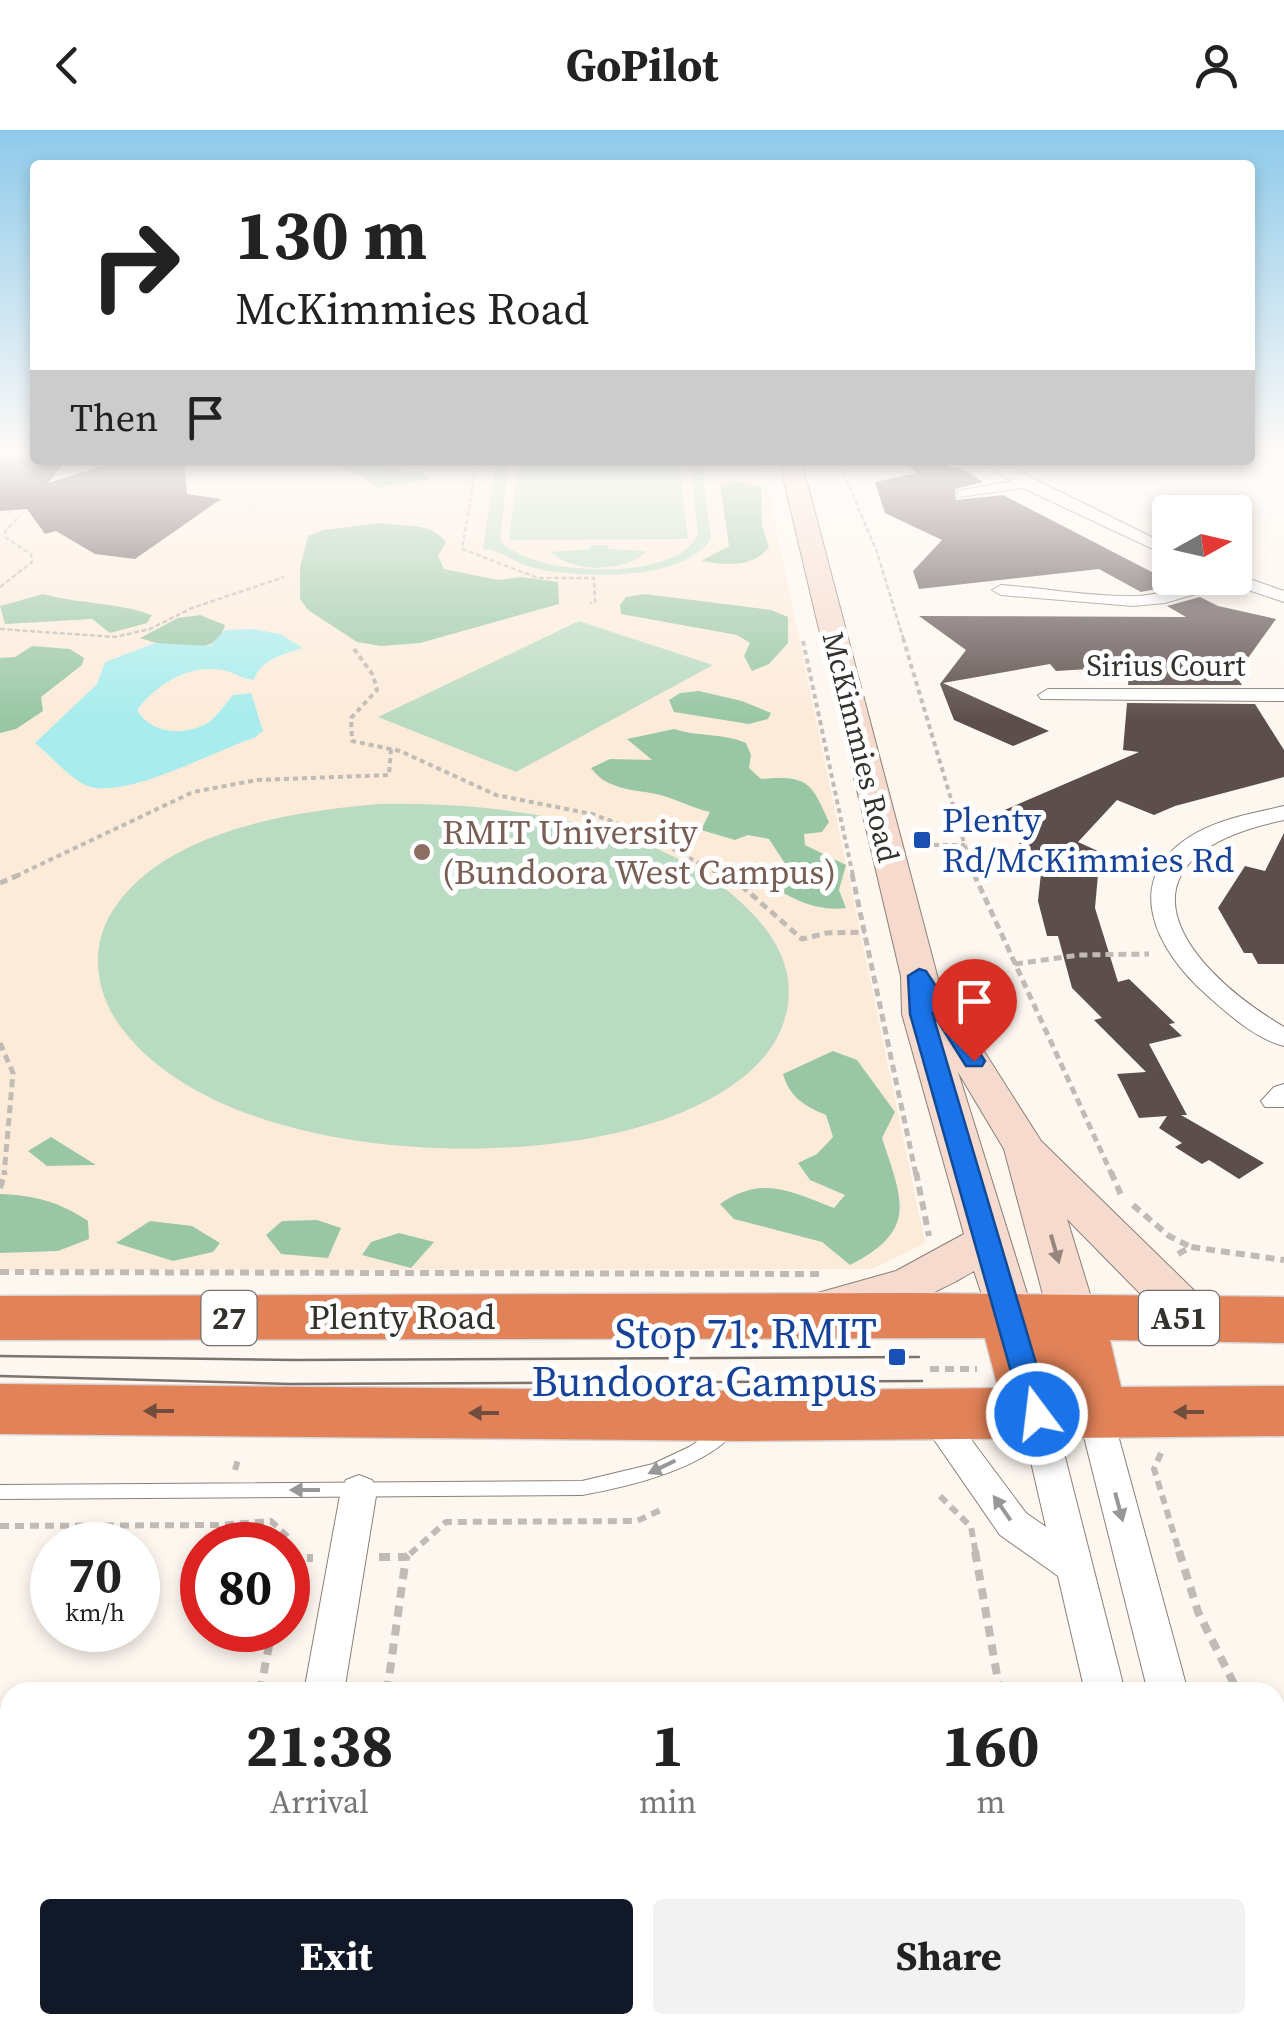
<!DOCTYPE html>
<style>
:root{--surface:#fff;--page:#f2f2f2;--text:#222;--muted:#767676;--accent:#111827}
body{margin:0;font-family:"Source Serif 4",serif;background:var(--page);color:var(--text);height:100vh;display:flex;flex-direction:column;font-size:38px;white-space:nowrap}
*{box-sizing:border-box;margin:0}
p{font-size:32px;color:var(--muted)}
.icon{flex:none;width:55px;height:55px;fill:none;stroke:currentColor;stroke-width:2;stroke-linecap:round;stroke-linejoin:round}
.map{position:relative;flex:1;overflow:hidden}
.details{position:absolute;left:0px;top:1552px;width:1285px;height:352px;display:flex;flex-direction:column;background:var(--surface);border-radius:30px 30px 0 0;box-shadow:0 5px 15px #0003}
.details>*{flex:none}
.banner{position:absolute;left:30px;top:30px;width:1225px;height:305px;border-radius:10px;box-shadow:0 5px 15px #0003;background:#fff;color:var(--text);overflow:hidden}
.needle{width:65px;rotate:82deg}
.controls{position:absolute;left:1152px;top:365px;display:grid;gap:20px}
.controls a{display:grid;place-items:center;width:100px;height:100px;border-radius:10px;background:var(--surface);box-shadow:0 5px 15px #0003;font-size:50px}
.speed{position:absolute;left:30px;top:1392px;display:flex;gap:20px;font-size:50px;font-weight:700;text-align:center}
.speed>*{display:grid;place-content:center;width:130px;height:130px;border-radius:50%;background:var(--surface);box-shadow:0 5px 15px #0003;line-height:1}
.speed small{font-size:25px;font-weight:400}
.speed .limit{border:15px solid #d22;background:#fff;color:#111}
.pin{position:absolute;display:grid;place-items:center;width:85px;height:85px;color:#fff;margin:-102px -42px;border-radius:50% 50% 50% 0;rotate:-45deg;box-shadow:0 0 10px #0007}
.pin .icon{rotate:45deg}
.me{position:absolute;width:110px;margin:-55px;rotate:345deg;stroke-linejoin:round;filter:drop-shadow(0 0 8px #0008)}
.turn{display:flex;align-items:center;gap:35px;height:210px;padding:0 40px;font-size:45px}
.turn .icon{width:130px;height:130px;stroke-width:2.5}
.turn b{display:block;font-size:70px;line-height:85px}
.then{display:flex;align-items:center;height:95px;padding:0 40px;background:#0003;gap:20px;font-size:38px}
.eta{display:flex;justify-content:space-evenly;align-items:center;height:170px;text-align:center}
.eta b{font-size:60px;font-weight:700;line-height:70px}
.cta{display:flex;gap:20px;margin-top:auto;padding:20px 40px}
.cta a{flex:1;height:115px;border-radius:10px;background:var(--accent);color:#fff;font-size:40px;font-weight:700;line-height:115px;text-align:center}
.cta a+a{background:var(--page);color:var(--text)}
header{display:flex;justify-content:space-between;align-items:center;height:130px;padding:0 40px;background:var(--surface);font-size:45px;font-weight:700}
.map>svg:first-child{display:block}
.education{fill:#fdebda}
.green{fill:#b9dbc1}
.forest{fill:#99c7a5}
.water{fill:#a8eced}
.building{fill:#5c4e4d}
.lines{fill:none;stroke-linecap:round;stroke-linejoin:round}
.lane-casing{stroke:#8a8077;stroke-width:2}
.street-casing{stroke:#8a8077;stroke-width:2}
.secondary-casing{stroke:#8a8077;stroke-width:2}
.highway-casing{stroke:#d7d6d5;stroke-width:3}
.path-far4{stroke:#c1bbb5;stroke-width:2.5;stroke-dasharray:5 2.5;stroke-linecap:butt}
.path-far3{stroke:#c1bbb5;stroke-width:4;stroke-dasharray:5 4;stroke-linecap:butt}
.path-far2{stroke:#c1bbb5;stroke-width:5;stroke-dasharray:8 5;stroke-linecap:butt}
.path-far1{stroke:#c1bbb5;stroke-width:6;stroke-dasharray:9 6;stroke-linecap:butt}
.path{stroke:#c1bbb5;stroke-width:8;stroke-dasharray:11 8;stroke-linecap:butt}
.lane{fill:#fff;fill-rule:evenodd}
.street{fill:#fff;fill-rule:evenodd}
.secondary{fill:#f6dacd;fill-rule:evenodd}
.highway{fill:#e18258;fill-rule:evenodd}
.tram{stroke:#79746f;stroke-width:2.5}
.oneway{fill:#96867d}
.oneway2{fill:#714d3c}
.oneway3{fill:#9a9896}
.route{fill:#1a73e8;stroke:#114b97;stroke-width:2.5}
.transit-dot{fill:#1a4fb4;stroke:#fff;stroke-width:4}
.education-dot{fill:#8d6e63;stroke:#fff;stroke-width:4}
.labels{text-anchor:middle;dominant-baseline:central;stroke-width:10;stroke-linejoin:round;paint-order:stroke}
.far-street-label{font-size:30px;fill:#35312d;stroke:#fff}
.shield{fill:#fff;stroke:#726f6c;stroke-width:2.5}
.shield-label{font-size:32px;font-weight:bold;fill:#35312d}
.transit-label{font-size:35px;fill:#164399;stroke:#fff;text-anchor:start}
.education-label{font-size:35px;fill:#785e54;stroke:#fff;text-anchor:start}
.street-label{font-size:35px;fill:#35312d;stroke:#fff}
.near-transit-label{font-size:42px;fill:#164399;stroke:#fff;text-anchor:end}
</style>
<header><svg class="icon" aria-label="back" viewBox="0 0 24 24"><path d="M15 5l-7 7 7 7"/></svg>GoPilot<svg class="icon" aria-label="person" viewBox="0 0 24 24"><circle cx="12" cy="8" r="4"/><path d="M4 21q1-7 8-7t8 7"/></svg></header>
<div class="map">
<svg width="1284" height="1903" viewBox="0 0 1284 1903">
<rect width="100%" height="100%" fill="#fef7f0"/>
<path class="education" d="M0,324H35V330H762L925,1113L872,1139L0,1140Z"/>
<path class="green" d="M496,330H509L500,410C529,448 682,453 698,403L689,330H701L711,409C682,453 578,448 534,438C516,434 500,419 483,419Z
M519,330H679L688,409L509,410Z
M591,415H607L608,419L647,421C625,443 573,443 550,422L590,419Z
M579,491L713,535L516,642L378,587Z
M380,674C498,672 666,691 751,782C780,812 797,847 785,888C772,935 725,964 683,982C537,1044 213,1036 116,890C94,856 91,814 113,780C165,700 293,681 380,674Z"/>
<path class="forest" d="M335,330H396L387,338L422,342L430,349L376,358L362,346L335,336L340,333Z
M743,352L761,357L762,396L769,417C754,438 725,435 701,431L729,416L720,354Z
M380,393C405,398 428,390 446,412L438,426L444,439L498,450L522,447L558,452L559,474L420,513L381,516L357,512L308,480L300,469V438L308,406L324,400Z
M43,464C79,474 116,472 152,485L147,493L110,503L92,489L5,494L0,476Z
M645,464L771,480L788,487V513L769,534L752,541L744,526L750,513L737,505L621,484L620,475L626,467Z
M200,485L225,495C216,530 168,517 140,508L178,488Z
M32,516L70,519L84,528L82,535L41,567L43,581L16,599L0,603V528L15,527Z
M699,561L742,571L771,583L768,589L749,594L674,582L669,570L680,563Z
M674,599C699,607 723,603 746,613L751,625L749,638L761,649C808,645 811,652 829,692L822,702L804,704L805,715L846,735L839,760L846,778C819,782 789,769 767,752L784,732L769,709L748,705L735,710L701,700L710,682C691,678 675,668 656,664C632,659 607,660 591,638L610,629L652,630L627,609Z
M833,921L857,930L895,982L882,1008C903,1072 918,1100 850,1135L822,1112L734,1089L720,1074C762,1045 790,1061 834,1078L845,1065L810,1050L798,1033L817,1024L833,1007L826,985C805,976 790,968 783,944Z
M51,1007L96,1035L47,1036L28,1021Z
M0,1064C34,1065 60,1072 88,1091L89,1109L58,1121L0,1123Z
M317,1090L341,1098L328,1128L281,1124L266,1105L282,1091Z
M150,1091L192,1096L220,1113L213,1122L173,1131L116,1113Z
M399,1103L434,1112L411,1138L362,1125L371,1112Z"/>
<path class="water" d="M252,499L280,504L303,518C285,524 260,529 254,550C242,549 234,542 223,540C188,534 157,554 137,580C150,603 181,606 204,595C214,591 225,574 233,565L251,563L263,601L254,608C215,620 119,674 83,654C66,644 50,625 35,613L97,554L105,532L155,513L210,516L225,500Z"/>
<path class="building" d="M0,324H35V330H66L48,353L122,330H184L187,364L221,369L135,429L95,424L56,401L45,404L27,379L0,381Z
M902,330H941L951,338L959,337L983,352L955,359L956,370L1003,365L1177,455L1141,462L1099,439L919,459L913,441L942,410L885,383L875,352L917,343Z
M1200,467L1218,476L1276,489L1243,535L1249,544H1235L1242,555H1128L1129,544H1109L1106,538L1056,541L1050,534L943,553L1049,601L1013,616L954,590L940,554L966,520L919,486L1186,487L1167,476Z
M1127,573L1255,574L1284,620V647L1175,676L1154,685L1117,670L1078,712L1100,722L1095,778L1118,852L1129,849L1175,893L1169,894L1182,906L1149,914L1187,985H1181L1264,1033L1239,1049L1209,1030L1202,1034L1175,1017L1182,1013L1159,998L1167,986L1139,988L1117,944L1146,942L1094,890L1102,888L1072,858L1058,806H1047L1038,771L1043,724L1017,716L1038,693L1000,682L1139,622L1123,620Z
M1284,703V834H1258L1252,823H1244L1218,778L1245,736L1265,741Z"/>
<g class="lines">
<g class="lane-casing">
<path id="lane" d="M728,1292L734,1294L737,1299C708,1338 628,1357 582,1365L0,1369V1355L582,1351L653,1334L689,1317Z
M1275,1636L1284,1640V1660L1275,1656Z
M1275,1676H1284V1696H1275Z"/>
</g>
<g class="street-casing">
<path id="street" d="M978,330H996L1170,416V427L1023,358L958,367V361L1011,351Z
M1235,444L1284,461V472L1230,454L1165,473L1133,476L1001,465L992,460L1001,455C1045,458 1091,467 1135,466C1170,465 1200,448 1235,448Z
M1048,559H1284V571L1041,569L1038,565Z
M1284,676V690C1110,726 1170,829 1284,897V916C1256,909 1229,885 1208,866C1155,820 1118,747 1196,703C1223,688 1254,683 1284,676Z
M1284,954V977H1265L1261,971L1274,957Z
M1095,1270L1107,1274L1112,1283L1188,1562H1148L1078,1283L1083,1274Z
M1037,1271L1049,1275L1054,1284L1125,1562H1085L1058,1446L1000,1405L917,1285L922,1276L934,1272L946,1276L1026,1383L1046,1397L1020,1284L1025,1275Z
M359,1345L372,1350L377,1360L344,1562H304L341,1360L346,1350Z
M247,1895H295L294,1903H246Z
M1168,1895H1241L1239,1903H1170Z"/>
</g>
<g class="secondary-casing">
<path id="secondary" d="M779,330H801L938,849L1041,1011L1210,1176L1217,1188L1210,1200L1193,1205L1176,1200L1067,1089L1097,1187L1090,1199L1073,1204L1056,1199L1049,1187L1004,1019L958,942L1034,1186L1027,1198L1010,1203L993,1198L974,1141C939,1163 854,1200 814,1188L808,1176L814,1164L896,1141L964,1104L902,884L901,846Z"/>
</g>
<g class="highway-casing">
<path id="highway" d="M911,1163L1284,1167V1213L1110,1210L1121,1257L1284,1256V1306L744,1311L0,1304V1254L744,1261L998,1258L985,1208L0,1210V1166Z"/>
</g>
<path class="path-far4" d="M477,330L462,419L538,448H594L595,472L590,473
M846,330L841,337L877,422L904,511
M0,457L32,432L31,424L6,408L5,402L20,385
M0,499L115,507L150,499L192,478L284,447"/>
<path class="path-far3" d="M903,508L974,746
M803,511L853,746
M354,519L373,545L377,560L351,588L352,611L400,621L496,665L592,684L641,702L723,746
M925,715H965
M16,746L193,662L257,650L389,645L391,619"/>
<path class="path-far2" d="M718,744L743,757L802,809L827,803L865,802
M852,744L916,1045
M974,744L1112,1045
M0,753L21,744
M1015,834L1079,825L1149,824
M0,913L13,943L4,1045"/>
<path class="path-far1" d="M916,1042L929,1106
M1111,1042L1121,1065
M0,1058L5,1042
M1133,1075L1169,1106L1191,1117
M1178,1124L1191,1117L1284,1130
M0,1142L822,1144
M930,1239H977
M1161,1323L1154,1339L1180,1424
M235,1340L239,1326
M940,1366L971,1397L976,1424
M0,1396L218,1395L271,1391L288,1407L287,1415
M410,1424L446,1392L637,1391L665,1378"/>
<path class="path" d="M975,1421L1000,1562
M1179,1421L1198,1482L1238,1562
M379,1427H406L413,1421
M288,1428H313
M260,1562L272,1500
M387,1562L406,1427
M1119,1895L1120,1903
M195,1903L196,1895
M345,1903L346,1895"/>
<use href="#lane" class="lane"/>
<use href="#street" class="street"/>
<use href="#secondary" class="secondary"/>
<use href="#highway" class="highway"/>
<path class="tram" d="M0,1226L295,1230L919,1227
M0,1246L290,1254L922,1251"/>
</g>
<defs><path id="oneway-solid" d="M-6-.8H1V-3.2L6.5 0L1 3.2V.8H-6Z" transform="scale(2.5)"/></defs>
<use class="oneway" href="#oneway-solid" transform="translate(1055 1119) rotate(74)"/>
<g class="oneway2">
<use href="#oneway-solid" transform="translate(159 1281) rotate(-180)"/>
<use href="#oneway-solid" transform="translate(1189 1282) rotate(180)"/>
<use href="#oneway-solid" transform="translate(484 1283) rotate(-180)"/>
</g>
<g class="oneway3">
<use href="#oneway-solid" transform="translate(662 1337) rotate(154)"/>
<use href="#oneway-solid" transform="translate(305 1360) rotate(180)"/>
<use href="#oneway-solid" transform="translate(1119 1377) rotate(75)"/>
<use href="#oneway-solid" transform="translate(1002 1378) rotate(-125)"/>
</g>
<linearGradient id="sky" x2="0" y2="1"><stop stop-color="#8ecaea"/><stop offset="0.55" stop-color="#fffbf8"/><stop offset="1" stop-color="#fffbf8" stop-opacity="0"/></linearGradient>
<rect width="1284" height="590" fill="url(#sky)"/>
<path class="route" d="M919,839L926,841L985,931L982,936H966L932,882L1051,1284L1047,1292L1037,1295L1027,1292L1023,1284L910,884L908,846Z"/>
<g class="transit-dot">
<rect x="912" y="700" width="20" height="20" rx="5"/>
<rect x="887" y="1217" width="20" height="20" rx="5"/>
</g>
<circle class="education-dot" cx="422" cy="722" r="10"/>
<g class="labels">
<g class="far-street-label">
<text x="1166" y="535">Sirius Court</text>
<text transform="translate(861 617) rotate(76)">McKimmies Road</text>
</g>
<g class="shield">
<rect x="201.5" y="1161" width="55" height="54" rx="8"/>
<rect x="1139" y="1161" width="80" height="54" rx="8"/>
</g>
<g class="shield-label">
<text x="229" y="1188">27</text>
<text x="1179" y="1188">A51</text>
</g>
<g class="transit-label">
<text x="942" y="690">Plenty<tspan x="942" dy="40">Rd/McKimmies Rd</tspan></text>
</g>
<g class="education-label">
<text x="442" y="702">RMIT University<tspan x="442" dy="40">(Bundoora West Campus)</tspan></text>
</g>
<g class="street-label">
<text x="402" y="1187">Plenty Road</text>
</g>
<g class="near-transit-label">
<text x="877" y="1203">Stop 71: RMIT<tspan x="877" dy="48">Bundoora Campus</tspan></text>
</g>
</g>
</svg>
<div class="controls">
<a><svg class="needle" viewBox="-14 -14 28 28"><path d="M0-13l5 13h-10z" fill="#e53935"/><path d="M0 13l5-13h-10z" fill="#767676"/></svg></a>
</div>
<div class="speed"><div>70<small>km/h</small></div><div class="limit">80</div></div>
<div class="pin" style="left:974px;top:931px;background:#d93025"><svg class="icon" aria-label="arrive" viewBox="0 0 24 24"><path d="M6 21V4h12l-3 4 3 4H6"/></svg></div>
<svg class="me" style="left:1037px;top:1284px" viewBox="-20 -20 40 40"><circle r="17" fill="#1a73e8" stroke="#fff" stroke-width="3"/><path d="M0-11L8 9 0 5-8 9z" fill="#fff"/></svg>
<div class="banner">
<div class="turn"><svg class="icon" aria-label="right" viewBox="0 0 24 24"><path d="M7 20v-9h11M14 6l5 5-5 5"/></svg><div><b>130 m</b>McKimmies Road</div></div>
<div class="then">Then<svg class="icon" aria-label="arrive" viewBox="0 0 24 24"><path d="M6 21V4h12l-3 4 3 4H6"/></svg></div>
</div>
<section class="details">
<div class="eta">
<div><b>21:38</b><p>Arrival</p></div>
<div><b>1</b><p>min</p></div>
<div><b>160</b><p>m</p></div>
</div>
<div class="cta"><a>Exit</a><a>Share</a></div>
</section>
</div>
